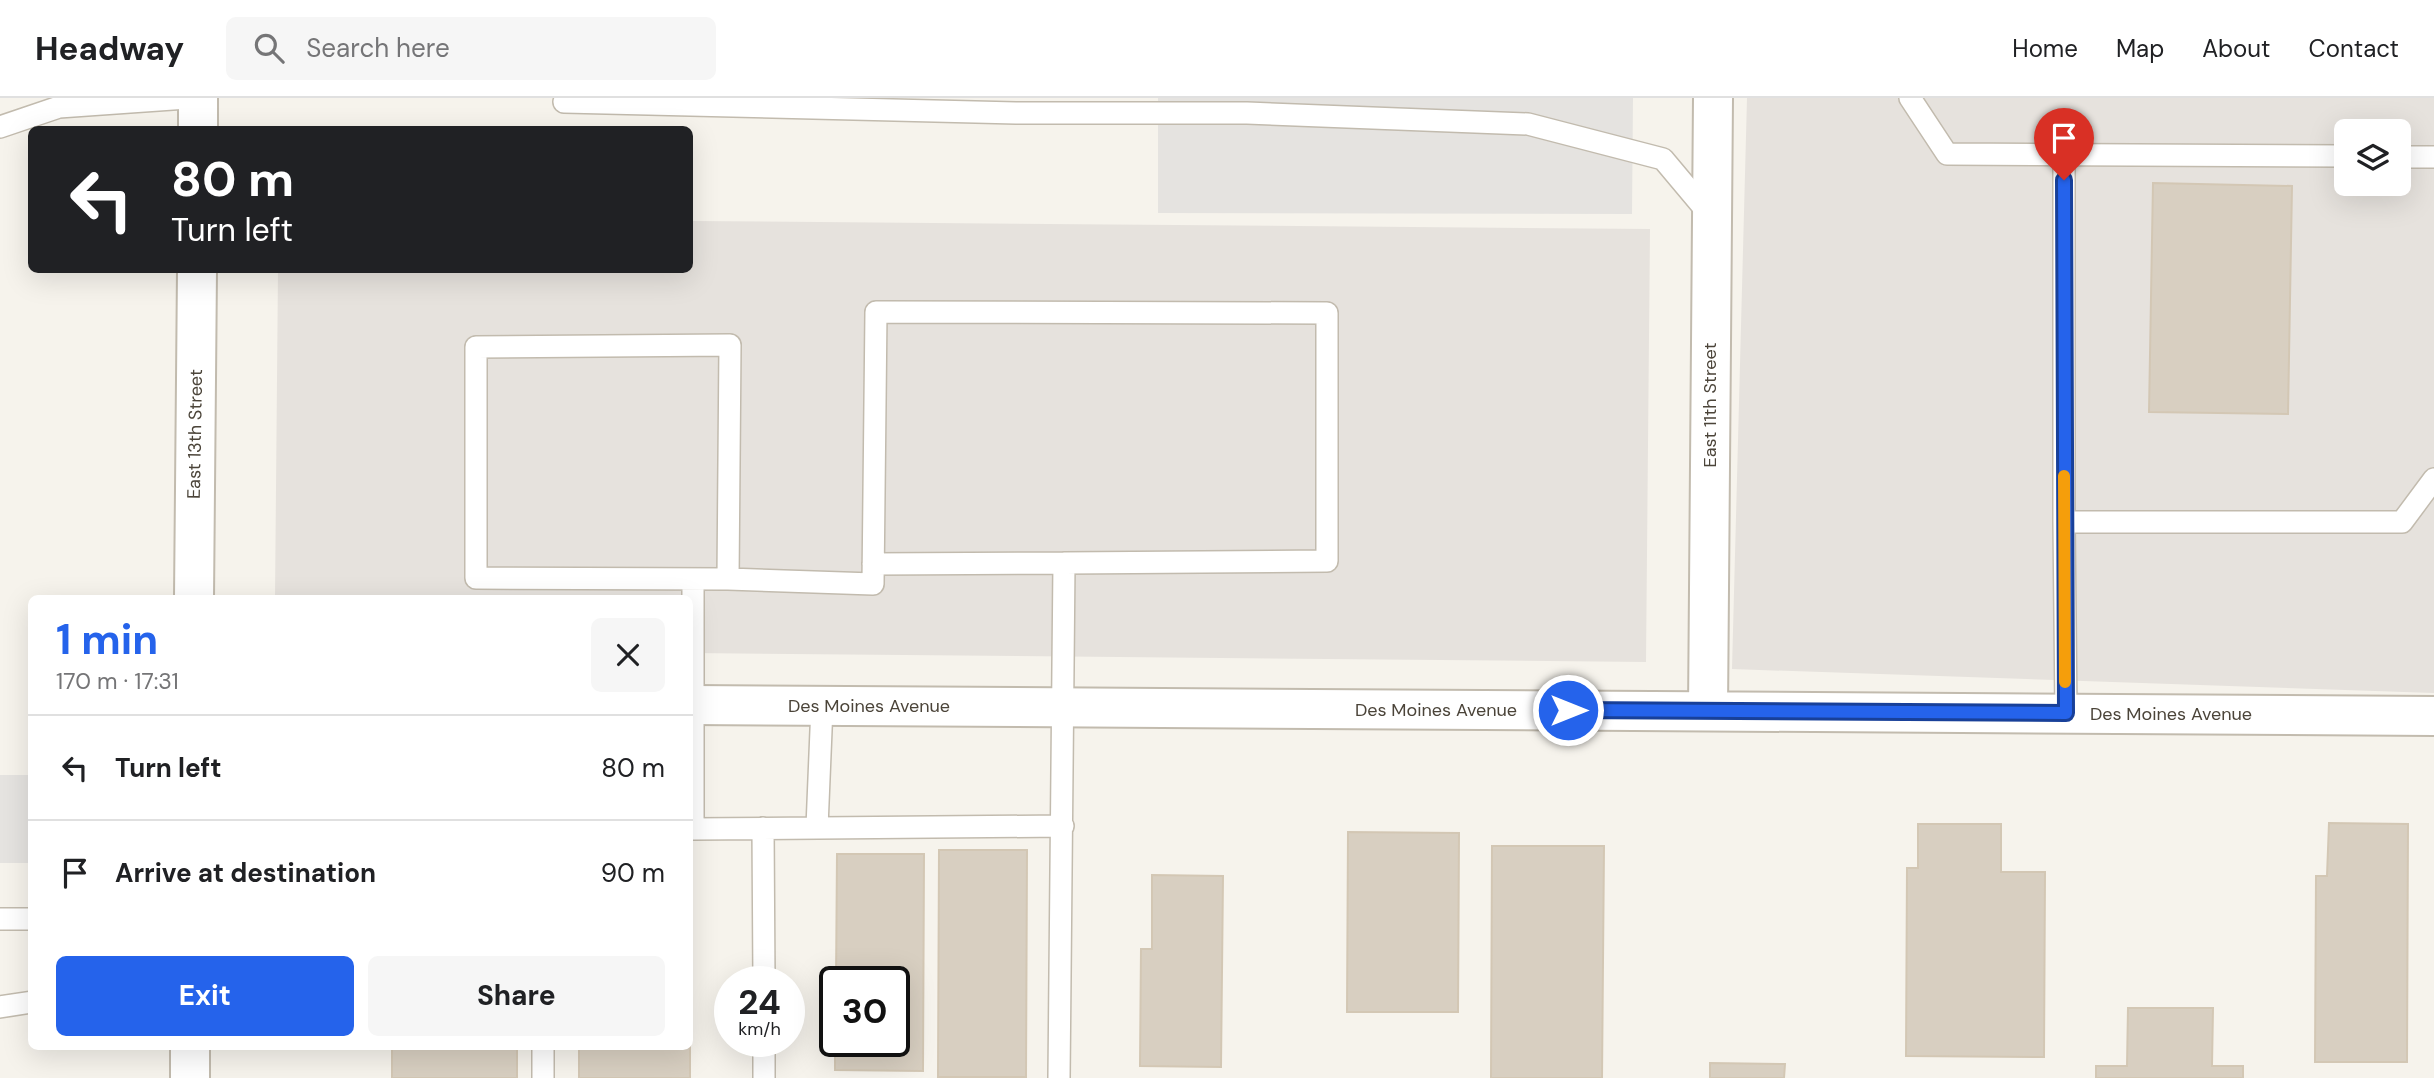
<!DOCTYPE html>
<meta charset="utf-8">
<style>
:root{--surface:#fff;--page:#f6f6f6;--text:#202124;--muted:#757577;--line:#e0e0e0;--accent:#2563eb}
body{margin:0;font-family:"DM Sans",sans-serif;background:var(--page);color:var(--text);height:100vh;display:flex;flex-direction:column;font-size:26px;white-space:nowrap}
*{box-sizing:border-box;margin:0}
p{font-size:23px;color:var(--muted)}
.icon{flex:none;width:38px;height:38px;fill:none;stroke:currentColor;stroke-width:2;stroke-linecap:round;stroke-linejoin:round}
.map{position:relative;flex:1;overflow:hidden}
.panel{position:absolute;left:28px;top:497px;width:665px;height:455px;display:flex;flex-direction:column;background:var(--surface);border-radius:10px;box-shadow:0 7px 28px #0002}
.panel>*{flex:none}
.top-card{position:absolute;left:28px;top:28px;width:665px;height:147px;border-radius:10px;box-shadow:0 7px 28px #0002;background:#202124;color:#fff;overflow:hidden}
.tools{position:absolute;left:2334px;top:21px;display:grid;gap:14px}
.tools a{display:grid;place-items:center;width:77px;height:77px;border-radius:10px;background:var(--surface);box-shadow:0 7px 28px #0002;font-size:35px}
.speed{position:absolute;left:714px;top:868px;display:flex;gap:14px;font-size:35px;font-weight:700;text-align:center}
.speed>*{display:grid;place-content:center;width:91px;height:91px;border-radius:50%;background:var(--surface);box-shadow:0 7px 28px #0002;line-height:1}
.speed small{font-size:18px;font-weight:400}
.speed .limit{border:4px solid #111;border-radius:10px;background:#fff;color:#111}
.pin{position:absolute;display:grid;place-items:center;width:60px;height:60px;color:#fff;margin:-72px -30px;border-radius:50% 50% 50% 0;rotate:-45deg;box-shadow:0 0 7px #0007}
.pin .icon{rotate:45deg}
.me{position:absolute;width:77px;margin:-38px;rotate:90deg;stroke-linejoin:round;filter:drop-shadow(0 0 5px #0008)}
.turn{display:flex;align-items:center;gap:24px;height:147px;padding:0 28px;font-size:32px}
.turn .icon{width:91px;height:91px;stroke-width:2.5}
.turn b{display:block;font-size:49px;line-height:60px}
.round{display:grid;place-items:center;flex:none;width:74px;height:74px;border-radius:10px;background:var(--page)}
.overview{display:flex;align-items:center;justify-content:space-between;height:119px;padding:0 28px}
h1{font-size:42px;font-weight:700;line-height:52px;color:var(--accent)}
.button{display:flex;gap:14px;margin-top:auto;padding:14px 28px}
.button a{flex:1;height:80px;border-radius:10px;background:var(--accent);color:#fff;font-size:28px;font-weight:700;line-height:80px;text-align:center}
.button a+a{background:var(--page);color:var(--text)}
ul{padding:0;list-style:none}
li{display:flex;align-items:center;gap:21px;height:105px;padding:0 28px;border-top:2px solid var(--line)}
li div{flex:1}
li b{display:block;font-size:26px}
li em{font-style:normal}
header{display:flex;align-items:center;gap:42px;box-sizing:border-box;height:98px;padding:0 35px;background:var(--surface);border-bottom:2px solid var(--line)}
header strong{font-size:33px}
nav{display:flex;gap:38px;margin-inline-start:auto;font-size:24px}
.search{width:490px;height:63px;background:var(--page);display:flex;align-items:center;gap:18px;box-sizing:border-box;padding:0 24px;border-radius:10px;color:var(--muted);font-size:26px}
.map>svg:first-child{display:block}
.industrial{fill:#e6e2dd;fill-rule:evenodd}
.parking{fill:#e5e3e0}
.building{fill:#d8cfc1;stroke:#d3c7b4;stroke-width:2}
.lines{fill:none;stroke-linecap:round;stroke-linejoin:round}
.lane-casing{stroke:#c2bbae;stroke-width:24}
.street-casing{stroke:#c2bbae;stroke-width:42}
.lane{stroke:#fff;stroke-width:21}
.street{stroke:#fff;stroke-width:38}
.route-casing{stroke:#184099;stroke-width:18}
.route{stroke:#2563eb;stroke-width:12}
.slow{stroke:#f59e0b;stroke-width:12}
.labels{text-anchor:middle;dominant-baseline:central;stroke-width:5;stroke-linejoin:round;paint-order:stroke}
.street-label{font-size:18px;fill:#4b4439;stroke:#fff}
</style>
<header>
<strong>Headway</strong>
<div class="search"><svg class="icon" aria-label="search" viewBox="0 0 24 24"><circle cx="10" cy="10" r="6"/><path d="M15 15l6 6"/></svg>Search here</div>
<nav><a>Home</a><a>Map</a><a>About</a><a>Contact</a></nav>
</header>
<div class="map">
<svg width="2434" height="980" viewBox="0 0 2434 980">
<rect width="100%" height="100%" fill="#f6f3ec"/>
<path class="industrial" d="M1747,0H2434V595L1732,571ZM2347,33H2399V86H2347Z
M690,123L1650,131L1646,564L690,555V500H275L278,172H690Z"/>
<path class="parking" d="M1158,0H1633L1632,116L1158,115Z
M31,677V765H0V677Z"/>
<path class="building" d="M2153,85L2292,88L2288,316L2149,314Z
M2329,725L2408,726L2407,964H2315L2316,778H2327Z
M1918,726H2001V774H2045L2044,959L1906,958L1907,770H1918Z
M1348,734L1459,735L1458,914H1347Z
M1492,748H1604L1602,980H1491Z
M939,752H1027L1026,979H938Z
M837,756H924L923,973L835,972V943H894V884H836Z
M690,767V980H579V948H690Z
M1152,777L1223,778L1221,969L1140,968L1141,851H1152Z
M2128,910H2213L2212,968H2243V980H2096V968H2127Z
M392,948H517V980H392Z
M1710,965L1785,966L1784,980H1710Z"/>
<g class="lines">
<g class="lane-casing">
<path id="lane" d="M1910,0L1947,56L2347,58
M564,4L1016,15H1247L1528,26L1663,61L1710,117
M0,29L59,9L187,0
M2064,56V424
M2399,59H2434
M873,466L1064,465
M728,481L730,247L476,249V480L728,481L873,486L876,214L1327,215V463L1064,465L1059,980
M693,482V731L1063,728
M2066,615L2064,424H2402L2434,381
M817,729L822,608
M763,730L764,884
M0,821H32
M0,909L32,904
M764,943V980
M543,980V948"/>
</g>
<g class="street-casing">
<path id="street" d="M198,32V0
M194,500L197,172
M690,607L2434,618
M1708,613L1713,0
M190,980V948"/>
</g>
<use href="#lane" class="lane"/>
<use href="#street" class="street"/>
</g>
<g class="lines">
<g class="route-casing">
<path id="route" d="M1568,612L2066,615L2064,82"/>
</g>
<use href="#route" class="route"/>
<path class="slow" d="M2064,378L2065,584"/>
</g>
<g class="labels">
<g class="street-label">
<text transform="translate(1710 307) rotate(-90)">East 11th Street</text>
<text transform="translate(195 336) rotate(-89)">East 13th Street</text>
<text x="869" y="608">Des Moines Avenue</text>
<text x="1436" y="612">Des Moines Avenue</text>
<text x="2171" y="616">Des Moines Avenue</text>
</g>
</g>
</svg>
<div class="tools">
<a><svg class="icon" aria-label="layers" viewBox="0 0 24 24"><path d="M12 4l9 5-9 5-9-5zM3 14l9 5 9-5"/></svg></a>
</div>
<div class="speed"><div>24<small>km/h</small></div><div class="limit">30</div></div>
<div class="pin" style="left:2064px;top:82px;background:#d93025"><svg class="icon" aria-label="arrive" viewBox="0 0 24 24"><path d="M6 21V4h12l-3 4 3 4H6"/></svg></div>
<svg class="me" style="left:1568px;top:612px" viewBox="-20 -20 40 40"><circle r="17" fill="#2563eb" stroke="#fff" stroke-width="3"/><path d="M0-11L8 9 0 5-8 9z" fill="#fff"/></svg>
<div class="top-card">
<div class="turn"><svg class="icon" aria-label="left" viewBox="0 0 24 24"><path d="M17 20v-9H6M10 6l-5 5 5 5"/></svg><div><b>80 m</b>Turn left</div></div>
</div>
<section class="panel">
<div class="overview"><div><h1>1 min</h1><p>170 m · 17:31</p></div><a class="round"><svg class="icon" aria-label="close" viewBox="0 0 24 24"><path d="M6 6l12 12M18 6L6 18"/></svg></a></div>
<ul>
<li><svg class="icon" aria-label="left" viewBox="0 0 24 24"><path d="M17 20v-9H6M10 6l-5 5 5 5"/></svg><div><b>Turn left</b></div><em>80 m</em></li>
<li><svg class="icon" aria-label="arrive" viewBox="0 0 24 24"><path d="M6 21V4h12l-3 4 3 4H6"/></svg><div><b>Arrive at destination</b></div><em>90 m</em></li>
</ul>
<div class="button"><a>Exit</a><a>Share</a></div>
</section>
</div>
